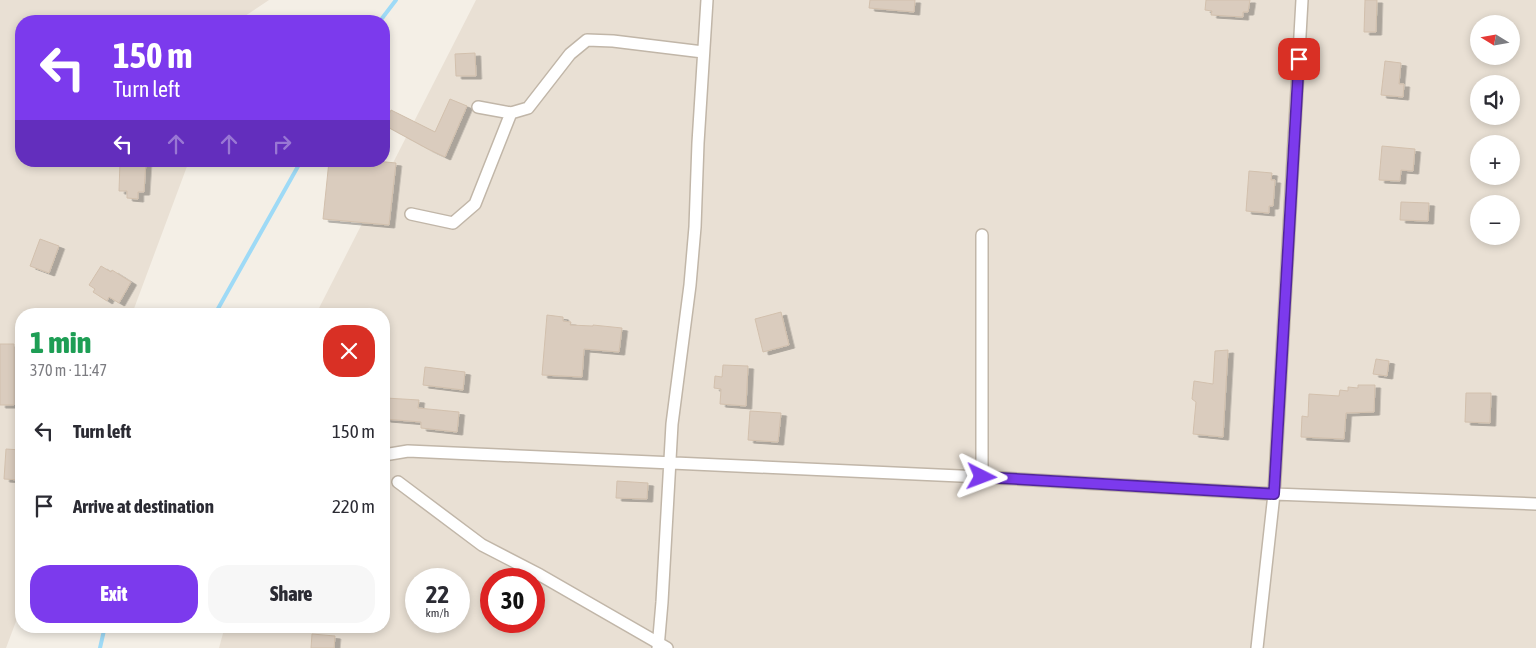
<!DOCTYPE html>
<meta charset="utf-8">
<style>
:root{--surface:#fff;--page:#f7f7f7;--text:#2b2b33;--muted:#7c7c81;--accent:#7c3aed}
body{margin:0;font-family:"Asap Condensed",sans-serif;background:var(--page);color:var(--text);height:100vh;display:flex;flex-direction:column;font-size:19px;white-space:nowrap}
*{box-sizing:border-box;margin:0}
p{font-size:16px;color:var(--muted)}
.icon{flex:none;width:28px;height:28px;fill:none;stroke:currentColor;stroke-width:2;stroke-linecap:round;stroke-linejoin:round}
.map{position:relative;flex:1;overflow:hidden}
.panel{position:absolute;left:15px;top:308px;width:375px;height:325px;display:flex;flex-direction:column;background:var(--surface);border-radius:20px;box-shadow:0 2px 8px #0003}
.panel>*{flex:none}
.hud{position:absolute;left:15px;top:15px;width:375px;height:152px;border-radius:20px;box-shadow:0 2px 8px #0003;background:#7c3aed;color:#fff;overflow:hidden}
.needle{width:32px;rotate:281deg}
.controls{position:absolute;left:1470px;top:15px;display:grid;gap:10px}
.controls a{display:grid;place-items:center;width:50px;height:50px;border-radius:50%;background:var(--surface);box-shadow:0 2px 8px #0003;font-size:25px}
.speed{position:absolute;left:405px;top:568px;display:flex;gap:10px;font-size:25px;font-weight:700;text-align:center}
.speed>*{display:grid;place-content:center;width:65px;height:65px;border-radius:50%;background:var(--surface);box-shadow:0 2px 8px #0003;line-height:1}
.speed small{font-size:12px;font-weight:400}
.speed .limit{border:8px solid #d22;background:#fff;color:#111}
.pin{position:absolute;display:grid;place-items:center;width:42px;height:42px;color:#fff;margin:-21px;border-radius:10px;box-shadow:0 2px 8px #0006}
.me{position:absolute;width:55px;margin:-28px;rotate:93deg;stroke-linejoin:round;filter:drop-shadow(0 0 4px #0008)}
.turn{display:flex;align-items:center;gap:18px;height:105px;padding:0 15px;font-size:22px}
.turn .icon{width:65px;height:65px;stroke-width:2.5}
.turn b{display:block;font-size:35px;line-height:42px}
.lanes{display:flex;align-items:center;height:48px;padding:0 15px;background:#0003;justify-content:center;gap:25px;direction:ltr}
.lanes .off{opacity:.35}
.round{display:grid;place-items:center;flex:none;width:52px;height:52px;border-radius:20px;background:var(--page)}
.summary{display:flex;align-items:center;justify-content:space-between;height:85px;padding:0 15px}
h1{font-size:30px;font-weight:800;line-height:38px;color:#1e9e55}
.action{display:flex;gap:10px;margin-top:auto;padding:10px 15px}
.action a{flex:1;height:58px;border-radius:20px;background:var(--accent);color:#fff;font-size:20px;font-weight:800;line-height:58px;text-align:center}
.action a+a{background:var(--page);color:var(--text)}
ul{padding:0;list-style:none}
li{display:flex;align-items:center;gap:15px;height:75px;padding:0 15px}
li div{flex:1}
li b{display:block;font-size:19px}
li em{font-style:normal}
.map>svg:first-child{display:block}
.residential{fill:#e9e0d4;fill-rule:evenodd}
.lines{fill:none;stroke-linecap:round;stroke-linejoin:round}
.stream{stroke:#9edaf6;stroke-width:4}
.building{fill:#daccbe;stroke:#d2c0ad;filter:url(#shadow)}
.minor-casing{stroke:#c1b6a8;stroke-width:14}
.minor{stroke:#fff;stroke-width:11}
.route-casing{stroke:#51269a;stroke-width:12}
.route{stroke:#7c3aed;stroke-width:9}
</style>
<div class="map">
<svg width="1536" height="648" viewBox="0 0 1536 648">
<defs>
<filter id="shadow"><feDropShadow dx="5.5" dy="3" stdDeviation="0" flood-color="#0004"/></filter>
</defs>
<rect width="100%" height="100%" fill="#f4efe6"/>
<path class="residential" d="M0,0H269L242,18L241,21H21V161H189L132,314H21V608L6,648H0Z
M476,0H1536V648H219L225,626H384V314H316ZM1479,24H1511V56H1479ZM1479,84H1511V116H1479ZM1479,144H1511V176H1479ZM1479,204H1511V236H1479ZM416,579H459V621H416ZM491,579H534V621H491Z"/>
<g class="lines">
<path class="stream" d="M380,21L396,0
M215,314L301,161
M100,648L105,626"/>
</g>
<path class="building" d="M870,0H915L914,12L869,8Z
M1206,0H1250L1248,12H1243V17L1211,15L1212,11L1205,10Z
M1365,0H1377L1376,32H1364Z
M475,53L476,76H456L455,54Z
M1385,61L1401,63L1399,84H1404L1403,97L1381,95Z
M450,99L467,106L445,157L428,149L384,125L391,110L435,132Z
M1382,146L1415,149L1413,171L1401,170L1400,181L1379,180Z
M120,161H146L144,192H138V199L127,198V191H119Z
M329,161H376L396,163L389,225L323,219Z
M1249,171L1272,173L1271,180H1275L1273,206H1269V213L1246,211Z
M1401,202L1429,203L1428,221L1400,220Z
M40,239L59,246L49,273L30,266Z
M101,266L111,272L112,270L131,282L119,303L109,297L107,301L93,292L95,289L89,285Z
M781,312L789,345L763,352L755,319Z
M547,315L563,317V321L571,322L570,325L593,326V325L622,328L619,352L584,349L582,377L542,375Z
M0,344H14V405H0Z
M1228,350L1223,437L1193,434L1196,402L1192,399L1194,381L1213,384L1215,351Z
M1376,359L1389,361L1387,376L1373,374Z
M723,365L748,366L746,406L720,404L721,389L714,388L715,376L722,377Z
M425,367L465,372L463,390L423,385Z
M1358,385H1375L1374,412L1346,413L1344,439L1301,437L1302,416L1308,417L1309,394L1339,396L1340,390L1348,391V387L1358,388Z
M1466,393H1491L1490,423L1465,422Z
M386,398L419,400L418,408L459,412L457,432L421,428V422L385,419Z
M750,411L781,413L778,442L748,440Z
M6,449L21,450V480L4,479Z
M617,481L648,483L647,499L616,498Z
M312,634L335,636L334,648H311Z"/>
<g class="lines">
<g class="minor-casing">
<path id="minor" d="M478,107L511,113L528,108L570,54L587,40L613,41L703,52
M411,214L453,223L475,204L511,113
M982,235V477
M384,455L408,451L982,477L1274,494L1536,504
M398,482L482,545L540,575L667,648
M658,648L662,602L672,424L690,285L695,227L698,143L707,0
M1257,648L1274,494L1302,0"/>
</g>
<use href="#minor" class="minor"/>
</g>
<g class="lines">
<g class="route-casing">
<path id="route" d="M982,477L1274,494L1299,59"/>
</g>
<use href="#route" class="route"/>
</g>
</svg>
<div class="controls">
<a><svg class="needle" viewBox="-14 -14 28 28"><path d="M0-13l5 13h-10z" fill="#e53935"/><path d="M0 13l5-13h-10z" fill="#7c7c81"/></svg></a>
<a><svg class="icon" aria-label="sound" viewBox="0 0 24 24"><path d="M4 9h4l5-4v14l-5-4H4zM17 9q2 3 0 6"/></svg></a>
<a>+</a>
<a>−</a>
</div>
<div class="speed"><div>22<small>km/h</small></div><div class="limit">30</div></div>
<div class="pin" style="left:1299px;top:59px;background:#d93025"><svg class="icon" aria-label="arrive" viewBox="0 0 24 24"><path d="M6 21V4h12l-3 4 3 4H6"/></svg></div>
<svg class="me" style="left:982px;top:477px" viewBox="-20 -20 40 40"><path d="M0-17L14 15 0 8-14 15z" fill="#7c3aed" stroke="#fff" stroke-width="4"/></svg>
<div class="hud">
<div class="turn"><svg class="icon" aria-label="left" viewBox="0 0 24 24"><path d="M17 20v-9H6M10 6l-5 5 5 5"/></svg><div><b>150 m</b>Turn left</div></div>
<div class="lanes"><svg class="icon" aria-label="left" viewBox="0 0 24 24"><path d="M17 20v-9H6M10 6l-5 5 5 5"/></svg><svg class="icon off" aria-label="ahead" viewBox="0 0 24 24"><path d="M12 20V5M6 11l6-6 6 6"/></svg><svg class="icon off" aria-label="ahead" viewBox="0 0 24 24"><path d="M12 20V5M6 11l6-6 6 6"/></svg><svg class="icon off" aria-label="right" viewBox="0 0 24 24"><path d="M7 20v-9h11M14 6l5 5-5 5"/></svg></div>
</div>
<section class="panel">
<div class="summary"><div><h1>1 min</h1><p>370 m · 11:47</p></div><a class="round" style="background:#d93025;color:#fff"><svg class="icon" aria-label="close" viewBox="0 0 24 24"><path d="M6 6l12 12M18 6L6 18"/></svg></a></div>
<ul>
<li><svg class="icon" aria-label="left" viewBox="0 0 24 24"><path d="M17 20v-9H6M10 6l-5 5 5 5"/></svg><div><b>Turn left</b></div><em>150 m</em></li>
<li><svg class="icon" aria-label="arrive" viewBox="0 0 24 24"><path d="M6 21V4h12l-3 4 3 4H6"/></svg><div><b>Arrive at destination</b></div><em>220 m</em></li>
</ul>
<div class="action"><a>Exit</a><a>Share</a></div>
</section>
</div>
